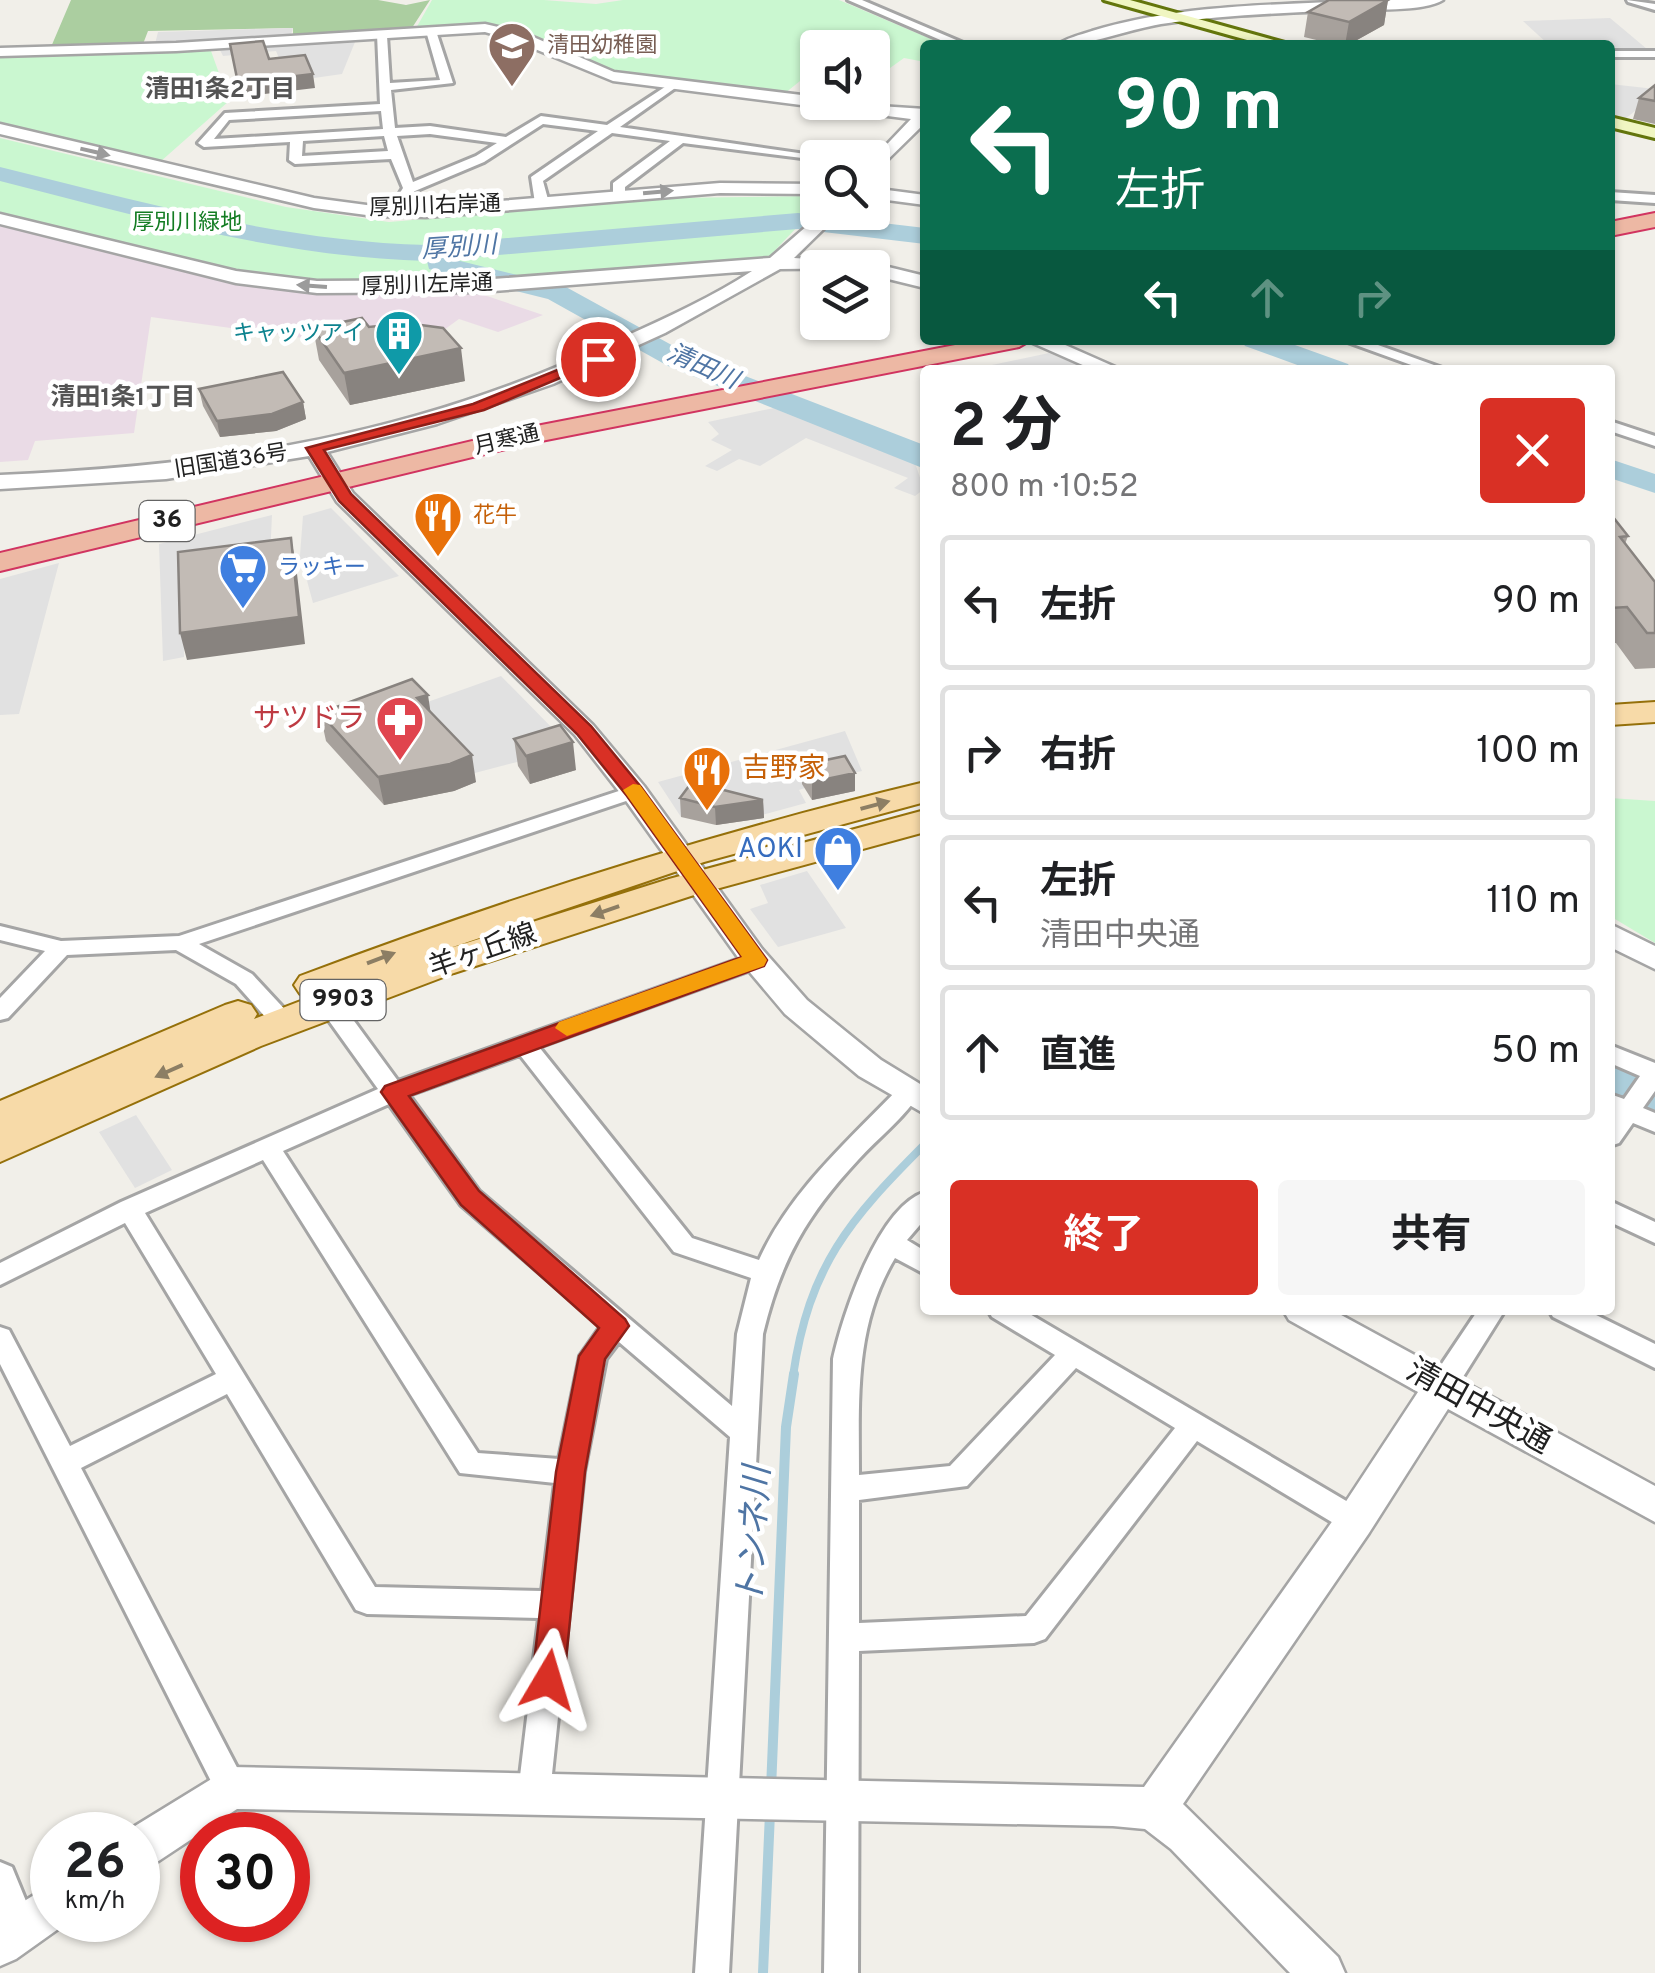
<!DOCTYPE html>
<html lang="ja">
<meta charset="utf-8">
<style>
:root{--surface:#fff;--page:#f6f6f6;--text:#202124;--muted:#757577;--line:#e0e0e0;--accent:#d93025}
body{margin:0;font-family:Overpass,"Noto Sans JP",sans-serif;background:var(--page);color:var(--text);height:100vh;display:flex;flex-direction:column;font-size:38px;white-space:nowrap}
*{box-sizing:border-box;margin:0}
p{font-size:32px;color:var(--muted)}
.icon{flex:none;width:55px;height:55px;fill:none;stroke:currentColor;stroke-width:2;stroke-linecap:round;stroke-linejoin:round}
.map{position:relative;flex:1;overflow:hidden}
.panel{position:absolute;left:920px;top:365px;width:695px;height:950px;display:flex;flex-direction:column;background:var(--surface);border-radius:10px;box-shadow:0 2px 8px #0004}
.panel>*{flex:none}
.top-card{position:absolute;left:920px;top:40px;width:695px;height:305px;border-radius:10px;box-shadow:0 2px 8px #0004;background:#0b6e4f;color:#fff;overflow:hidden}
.tools{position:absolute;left:800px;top:30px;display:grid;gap:20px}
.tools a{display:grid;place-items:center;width:90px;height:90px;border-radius:10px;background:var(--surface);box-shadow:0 2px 8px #0004;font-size:50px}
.speed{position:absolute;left:30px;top:1812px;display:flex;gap:20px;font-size:50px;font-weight:700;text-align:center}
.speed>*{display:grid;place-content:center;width:130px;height:130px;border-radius:50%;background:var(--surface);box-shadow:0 2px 8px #0004;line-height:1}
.speed small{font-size:25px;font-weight:400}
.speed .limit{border:15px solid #d22;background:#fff;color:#111}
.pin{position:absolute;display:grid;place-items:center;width:85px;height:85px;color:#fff;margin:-42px;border:5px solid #fff;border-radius:50%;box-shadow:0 2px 10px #0007}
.me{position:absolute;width:110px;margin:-55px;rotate:7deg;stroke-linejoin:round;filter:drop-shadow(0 0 8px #0008)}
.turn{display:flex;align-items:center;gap:35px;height:210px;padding:0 30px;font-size:45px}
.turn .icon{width:130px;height:130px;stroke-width:2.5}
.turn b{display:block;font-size:70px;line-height:85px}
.lanes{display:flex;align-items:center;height:95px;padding:0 30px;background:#0003;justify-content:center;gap:50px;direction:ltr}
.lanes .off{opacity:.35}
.round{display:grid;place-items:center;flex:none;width:105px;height:105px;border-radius:10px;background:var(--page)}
.headline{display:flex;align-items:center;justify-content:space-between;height:170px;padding:0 30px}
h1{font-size:60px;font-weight:700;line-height:75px}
.cta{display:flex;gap:20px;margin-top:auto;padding:20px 30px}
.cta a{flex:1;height:115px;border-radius:10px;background:var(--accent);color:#fff;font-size:40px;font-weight:700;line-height:115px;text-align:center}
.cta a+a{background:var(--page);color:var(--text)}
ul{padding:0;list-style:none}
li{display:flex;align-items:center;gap:30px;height:135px;margin:0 20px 15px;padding:0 10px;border:5px solid var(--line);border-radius:10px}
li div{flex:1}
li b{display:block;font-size:38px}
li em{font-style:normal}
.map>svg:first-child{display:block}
.industrial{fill:#eadbe6}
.forest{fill:#abcea0}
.park{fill:#caf7d0}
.parking{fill:#e1e1e1}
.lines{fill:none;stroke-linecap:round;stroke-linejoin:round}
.stream-far1{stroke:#accedb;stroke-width:8}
.stream{stroke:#accedb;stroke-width:10}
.river{fill:#accedb;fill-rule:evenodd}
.minor-casing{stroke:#a5a5a5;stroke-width:6}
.tertiary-casing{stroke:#a5a5a5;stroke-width:5}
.secondary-casing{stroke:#63750c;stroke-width:6}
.primary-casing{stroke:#95700a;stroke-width:4}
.trunk-casing{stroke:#d13460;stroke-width:4}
.minor{fill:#fff;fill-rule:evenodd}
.tertiary{fill:#fff;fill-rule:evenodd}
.secondary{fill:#f0f6c2;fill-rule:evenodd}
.primary{fill:#f7daa8;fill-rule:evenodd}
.trunk{fill:#edb8a4;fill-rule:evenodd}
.wall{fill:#a7a19c}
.shaded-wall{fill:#88837f}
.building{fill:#c2bbb5;stroke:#88837f;stroke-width:2.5}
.oneway{fill:#9b9b9b}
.oneway2{fill:#8c7e64}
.route{fill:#d93025;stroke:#8d1f18;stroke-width:2.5}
.slow{fill:#f59e0b}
.labels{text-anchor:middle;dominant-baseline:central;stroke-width:9;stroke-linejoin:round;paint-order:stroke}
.far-education-label{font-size:22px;fill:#785e54;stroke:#fff;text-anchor:start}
.far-street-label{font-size:22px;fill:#212121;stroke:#fff}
.far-park-label{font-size:22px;fill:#137c22;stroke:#fff}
.far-culture-label{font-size:22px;fill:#0d838f;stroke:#fff;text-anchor:end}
.far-food-label{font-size:22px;fill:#c56008;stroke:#fff;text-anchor:start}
.far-shop-label{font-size:22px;fill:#366cbe;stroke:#fff;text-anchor:start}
.far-neighbourhood-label{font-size:25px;font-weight:bold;fill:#545454;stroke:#fff}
.far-water-label{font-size:25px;font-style:italic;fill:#4f75a4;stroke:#fff}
.shield{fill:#fff;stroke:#646464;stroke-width:2.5}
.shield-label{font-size:25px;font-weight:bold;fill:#212121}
.health-label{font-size:28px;fill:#be3a42;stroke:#fff;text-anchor:end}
.food-label{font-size:28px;fill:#c56008;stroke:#fff;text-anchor:start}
.shop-label{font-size:28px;fill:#366cbe;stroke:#fff;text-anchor:end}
.street-label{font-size:28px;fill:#212121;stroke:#fff}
.near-street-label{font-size:32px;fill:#212121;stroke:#fff}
.near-water-label{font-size:35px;font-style:italic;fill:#4f75a4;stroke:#fff}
</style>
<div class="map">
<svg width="1655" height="1973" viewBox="0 0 1655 1973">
<rect width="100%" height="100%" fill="#f1efe9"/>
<path class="industrial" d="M0,225L205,277L324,293L475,292L543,315L498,332L459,319L412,353L151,317L134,433L35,441L28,460L0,462Z"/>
<path class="forest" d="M71,0H378L406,5L430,0L410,31L293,38V28L148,31L143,44L51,47Z"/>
<path class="park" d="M432,0H544L596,4L623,0H839L945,45H925V62L904,58L890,68L873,66L872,48H818L817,77L800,81L784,94L613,74L523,33L415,30Z
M211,51L229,101L160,162L0,124V57Z
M0,138L286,207L389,222L673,198L817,196V206L765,261L432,285L319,283L173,260L0,216Z
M1610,798L1655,801V943L1610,916Z"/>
<path class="parking" d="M1610,18L1647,49L1549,45L1523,21Z
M293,28L290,38L155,44L158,32Z
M355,42L342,74L314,78L308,65L283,68L276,51L223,56L219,48Z
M1610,84L1655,89V95L1625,119L1610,115Z
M1049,353L1090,370L973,369Z
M774,408L915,463L924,489L915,496L894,488L908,478L806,438L760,466L739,459L717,471L705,466L732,450L711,440L719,434L708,422Z
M331,508L399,576L313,603L302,562L183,577L184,657L163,661L159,544L272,515L270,557L300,555L303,516Z
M59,563L19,714L0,715V579Z
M501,676L559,735L563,750L471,774L419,705Z
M845,731L862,771L803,784L805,788L799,790L806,803L736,822L729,809L693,800L681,817L658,782Z
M807,871L846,928L778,947L750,909L768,903L760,885Z
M136,1115L172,1170L135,1188L99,1132Z"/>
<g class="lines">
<path class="stream-far1" d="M793,1376C809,1266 849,1220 925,1144"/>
<path class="stream" d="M771,1789L786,1427L794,1374
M763,1973L770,1813"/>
<path class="river" d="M0,167C142,202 280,241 427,245L798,213L925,228V244L798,229L452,259L566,287L688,354L924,445L925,469L668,366L548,299L429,269L427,261C280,257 142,217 0,181Z
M1241,340H1281L1348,364L1352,370H1311L1245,346Z
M1610,459L1655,474V493L1610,478Z
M1610,1066L1655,1082V1115L1610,1099Z"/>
<g class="minor-casing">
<path id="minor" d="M848,0H862L968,45H952Z
M1627,0L1655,4V10L1628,2Z
M431,28L436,31L453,83L391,90L395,128L430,126L506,137L541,116L607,125L674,81L678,86L620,127L833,158H818V160L683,143L625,187V195L619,199L613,195V183L670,141L612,133L543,181L549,203L542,207L535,203L531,177L598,131L543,124L484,162L415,191L404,200L398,196L403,188L391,159L295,164L289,160L290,142L204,147L198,143L225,113L380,104L377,34L387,36L390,83L440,80L426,31ZM381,111L383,129L214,139L229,120ZM430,134L497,143L476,156L413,182L397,136ZM384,136L388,151L302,156L303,141Z
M1610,51H1655V57H1610Z
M1610,192L1655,195V203L1610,200Z
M1342,340H1364L1448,370H1425Z
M1610,421L1655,436V446L1610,431Z
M634,786L641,788L644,792L641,796L199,944L252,974L291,1016L294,1022L291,1028H275L236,984L176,950L67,955L8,1018L0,1020V998L45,951L0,940V926L61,941L179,936Z
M756,953L767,960L764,965L539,1047L692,1238L759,1260C790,1191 849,1140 901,1086H917L921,1092C905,1117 878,1138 858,1160C806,1216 781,1260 763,1334L729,1973H695L730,1437L619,1342L606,1359L584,1472L550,1793L545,1804L534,1809L523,1804L518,1793L539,1618L367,1614L356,1610L227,1394L81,1468L242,1777L247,1788L242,1799L231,1804L220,1799L0,1364V1327L9,1330L70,1446L216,1374L125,1223L0,1285V1263L121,1202L378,1089L322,1011L319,1005L322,999H338L398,1081ZM520,1055L674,1252L751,1278L737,1334L732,1406L479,1191L409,1095ZM389,1104L461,1205L601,1326L580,1356L559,1459L478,1453L283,1151ZM263,1160L460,1473L555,1483L542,1591L375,1587L145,1213Z
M1610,1045L1655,1063V1091L1643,1108L1655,1113V1132L1633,1123L1619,1143L1610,1146L1613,1114L1610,1113V1094L1624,1099L1640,1076L1610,1063Z
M925,1192V1219L907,1240L925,1251V1274L895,1258C854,1326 859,1400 859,1475L950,1466L1055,1355L992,1317L988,1310H1023L1365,1512L1369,1521L1365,1530L1355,1534L1345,1530L1197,1441L1045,1639L1034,1643L859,1651L858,1973H824L833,1359C843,1314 878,1207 925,1192ZM1076,1368L1175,1428L1026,1616L859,1623V1500L967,1486Z
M1610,1201L1655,1222V1243L1610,1222Z
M1478,1310H1505L1451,1396L1441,1399L1431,1396L1427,1388L1431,1380Z
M1549,1310H1586L1655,1344V1368L1553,1317Z
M0,1862L12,1867L37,1928L32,1940L20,1945L8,1940L0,1920Z"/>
</g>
<g class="tertiary-casing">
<path id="tertiary" d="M1379,0H1443C1425,12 1369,9 1345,10C1284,13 1222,15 1161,24C1126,30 1092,45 1057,45C1066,38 1080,35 1092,31C1185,3 1284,5 1379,0Z
M485,24L524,33L614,72L818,97V102L925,109V123L872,175V160L911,119L613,81L513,40L485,32L176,51L0,56V48L176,43Z
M0,124L314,198L374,206L426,207L720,183L818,184V194L720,193L426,217L374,216L314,208L0,134Z
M872,188L925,195V205L872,198Z
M823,212H841L794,258L872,263L925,276V288L872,275V268L780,269L665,333L553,384L437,424L327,452L353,493L593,725L644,786L762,949L807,1000L881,1060L925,1087V1114L859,1076L785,1014L742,963L624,798L575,735L337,502L309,456L166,479L0,489V475C227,465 417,436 624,337C668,317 712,297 752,271L480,292L317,293L236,283L0,224V214L236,271L317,281L480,280L770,258Z
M1026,340H1054L1122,370H1094Z
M1610,924L1655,946V969L1610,947Z
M1283,1310H1332L1655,1486V1522L1448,1409L1369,1533L1183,1804L1338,1957L1345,1973H1290L1171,1849L1145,1829L1113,1826L237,1809L154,1864L138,1871V1835L122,1834L231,1767L1144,1787L1341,1509L1418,1392L1289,1320Z
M52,1884V1920L68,1922L16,1959L0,1966V1916Z"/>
</g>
<g class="secondary-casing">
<path id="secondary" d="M1104,0H1130L1292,45H1265Z
M1610,117L1655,128V138L1610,127Z"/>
</g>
<g class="primary-casing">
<path id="primary" d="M1655,702V722L1610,725V705Z
M925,782V802L704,862L441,951L669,879L925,810V832L694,895L454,973L261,1046L0,1162V1101L225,1005L238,1001L251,1005L257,1014L254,1019L311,997L300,994L294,985L300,976C505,899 712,833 925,782Z"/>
</g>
<g class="trunk-casing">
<path id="trunk" d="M1655,213V227L1610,236V222Z
M981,340H1031L1019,347L531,443L0,571V553L531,427Z"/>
</g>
<use href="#minor" class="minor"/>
<use href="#tertiary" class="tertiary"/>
<use href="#secondary" class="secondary"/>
<use href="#primary" class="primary"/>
<use href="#trunk" class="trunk"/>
</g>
<path class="wall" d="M1388,0L1384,25L1348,45H1337L1304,37L1308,12Z
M1655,85V124L1633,119L1639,98Z
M313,328L465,381L350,405L319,360Z
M199,389L303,402L306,419L276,431L220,437L203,406Z
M1610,517L1628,536L1625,544L1655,582V668L1635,669L1616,643H1610Z
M431,712L476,782L454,791L384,805L326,741L320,713Z
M514,739L576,770L530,784L518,766Z
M802,765L855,773V791L812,800L802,784Z
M680,798L763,800L764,818L716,825L681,817Z"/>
<path class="shaded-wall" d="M1388,0L1384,25L1348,45H1345L1349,22Z
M313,74L315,88L240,97L238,83Z
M461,348L465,381L350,405L344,373Z
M303,402L306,419L276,431L220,437L217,421Z
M291,538L296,565L305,644L187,660L180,633Z
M428,695L432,722L417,698Z
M573,742L576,770L530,784L526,756Z
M472,755L476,782L454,791L384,805L378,777Z
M855,773V791L812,800V782Z
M763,800L764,818L716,825L715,807Z"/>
<path class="building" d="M1329,0H1388L1349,22L1308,12Z
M263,41L269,59L305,55L313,74L238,83L230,44Z
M1655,85V101L1639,98Z
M362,318L369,327L406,323L443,328L461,348L344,373L313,328Z
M283,372L303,402L272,414L217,421L199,389Z
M1610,517H1613L1628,536L1620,537L1655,582V633H1647L1627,607L1610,608Z
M291,538L299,617L180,633L178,552Z
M412,679L428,695L417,698L472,755L450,764L378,777L320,713Z
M560,725L573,742L526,756L514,739Z
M845,756L855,773L812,782L802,765Z
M692,782L763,800L715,807L680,798Z"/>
<defs><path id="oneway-solid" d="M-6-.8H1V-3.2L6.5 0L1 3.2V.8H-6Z" transform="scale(2.5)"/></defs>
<g class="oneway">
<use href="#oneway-solid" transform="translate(95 152) rotate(13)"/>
<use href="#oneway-solid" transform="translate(658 192) rotate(-5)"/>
<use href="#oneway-solid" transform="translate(312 286) rotate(-176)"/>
</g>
<g class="oneway2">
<use href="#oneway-solid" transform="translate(875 805) rotate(-15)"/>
<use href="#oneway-solid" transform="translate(605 911) rotate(161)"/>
<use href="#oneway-solid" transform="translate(381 958) rotate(-21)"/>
<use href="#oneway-solid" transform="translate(169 1071) rotate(156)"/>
</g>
<path class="route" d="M592,356L605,359L484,410L324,450L351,494L591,726L641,787L767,960L764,966L409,1096L479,1191L625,1319L629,1326L605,1359L585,1472L564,1680L559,1690L548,1695L537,1690L532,1680L556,1472L579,1356L599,1328L461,1205L381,1092L385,1086L742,957L627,796L577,734L339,501L306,448L473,404Z"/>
<path class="slow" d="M633,784L640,785L767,960L764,966L567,1036L555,1028L559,1022L742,957L623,790Z"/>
<defs>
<g id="school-pin" transform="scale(2.5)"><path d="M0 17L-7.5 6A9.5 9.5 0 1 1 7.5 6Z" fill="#8d6e63" stroke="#fff"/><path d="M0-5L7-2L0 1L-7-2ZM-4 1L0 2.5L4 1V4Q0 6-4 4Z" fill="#fff"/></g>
<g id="building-pin" transform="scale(2.5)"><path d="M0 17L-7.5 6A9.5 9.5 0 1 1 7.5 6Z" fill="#0f9aa8" stroke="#fff"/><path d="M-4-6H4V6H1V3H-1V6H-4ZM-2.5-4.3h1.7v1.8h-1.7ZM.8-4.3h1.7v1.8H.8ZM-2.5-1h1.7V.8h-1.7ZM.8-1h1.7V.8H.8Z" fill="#fff"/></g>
<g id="restaurant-pin" transform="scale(2.5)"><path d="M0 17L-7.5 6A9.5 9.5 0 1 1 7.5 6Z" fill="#e8710a" stroke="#fff"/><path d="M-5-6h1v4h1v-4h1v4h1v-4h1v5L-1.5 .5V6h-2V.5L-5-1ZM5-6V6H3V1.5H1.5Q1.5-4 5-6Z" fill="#fff"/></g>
<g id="supermarket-pin" transform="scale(2.5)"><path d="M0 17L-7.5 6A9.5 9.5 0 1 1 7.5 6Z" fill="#3f7fe0" stroke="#fff"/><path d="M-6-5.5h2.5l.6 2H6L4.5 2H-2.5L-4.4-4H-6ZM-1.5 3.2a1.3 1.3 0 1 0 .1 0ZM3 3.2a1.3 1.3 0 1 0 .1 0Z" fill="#fff"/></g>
<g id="pharmacy-pin" transform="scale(2.5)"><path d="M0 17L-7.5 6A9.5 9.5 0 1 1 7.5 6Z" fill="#e0444e" stroke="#fff"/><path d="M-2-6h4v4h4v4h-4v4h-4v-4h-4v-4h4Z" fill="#fff"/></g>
<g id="shop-pin" transform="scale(2.5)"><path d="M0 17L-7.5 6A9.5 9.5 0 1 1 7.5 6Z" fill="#3f7fe0" stroke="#fff"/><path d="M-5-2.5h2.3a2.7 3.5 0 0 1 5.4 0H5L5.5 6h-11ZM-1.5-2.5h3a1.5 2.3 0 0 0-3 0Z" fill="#fff"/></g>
</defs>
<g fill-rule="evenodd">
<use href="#school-pin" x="512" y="46"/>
<use href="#building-pin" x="399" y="334"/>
<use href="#restaurant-pin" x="438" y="516"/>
<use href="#supermarket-pin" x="243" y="568"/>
<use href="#pharmacy-pin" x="400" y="720"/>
<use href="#restaurant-pin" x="707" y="770"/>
<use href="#shop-pin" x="838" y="850"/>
</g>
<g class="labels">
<g class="far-education-label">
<text x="547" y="46">清田幼稚園</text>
</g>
<g class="far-street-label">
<text transform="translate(435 207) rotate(-2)">厚別川右岸通</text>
<text transform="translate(427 286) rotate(-2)">厚別川左岸通</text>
<text transform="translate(507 441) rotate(-13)">月寒通</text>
<text transform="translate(231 462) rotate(-9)">旧国道36号</text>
</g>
<g class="far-park-label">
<text x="187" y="223">厚別川緑地</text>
</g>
<g class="far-culture-label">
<text x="364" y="334">キャッツアイ</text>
</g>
<g class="far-food-label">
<text x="473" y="516">花牛</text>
</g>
<g class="far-shop-label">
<text x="278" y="568">ラッキー</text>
</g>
<g class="far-neighbourhood-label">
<text x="220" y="91">清田1条2丁目</text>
<text x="123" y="399">清田1条1丁目</text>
</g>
<g class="far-water-label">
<text transform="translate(459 249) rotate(-4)">厚別川</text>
<text transform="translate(702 368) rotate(24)">清田川</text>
</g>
<g class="shield">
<rect x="139.5" y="501" width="55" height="40" rx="8"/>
<rect x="300.5" y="980" width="85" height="40" rx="8"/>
</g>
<g class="shield-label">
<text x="167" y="521">36</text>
<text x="343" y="1000">9903</text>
</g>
<g class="health-label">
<text x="365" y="720">サツドラ</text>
</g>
<g class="food-label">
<text x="742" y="770">吉野家</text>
</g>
<g class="shop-label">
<text x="803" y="850">AOKI</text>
</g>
<g class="street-label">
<text transform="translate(483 952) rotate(-19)">羊ヶ丘線</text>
</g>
<g class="near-street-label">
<text transform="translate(1478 1408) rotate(29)">清田中央通</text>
</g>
<g class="near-water-label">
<text transform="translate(756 1536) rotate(-87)">トンネ川</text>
</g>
</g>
</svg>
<div class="tools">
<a><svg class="icon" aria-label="sound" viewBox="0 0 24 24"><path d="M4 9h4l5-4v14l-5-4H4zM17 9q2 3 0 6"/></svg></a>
<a><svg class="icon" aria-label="search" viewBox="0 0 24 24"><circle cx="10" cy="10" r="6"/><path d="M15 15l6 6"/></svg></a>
<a><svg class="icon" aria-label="layers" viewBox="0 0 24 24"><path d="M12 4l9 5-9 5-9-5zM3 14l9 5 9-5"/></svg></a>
</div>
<div class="speed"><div>26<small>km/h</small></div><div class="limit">30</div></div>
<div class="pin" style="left:598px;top:359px;background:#d93025"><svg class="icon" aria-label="arrive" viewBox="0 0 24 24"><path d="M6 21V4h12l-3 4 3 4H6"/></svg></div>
<svg class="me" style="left:548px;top:1680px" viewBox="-20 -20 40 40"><path d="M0-17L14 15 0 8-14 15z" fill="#d93025" stroke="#fff" stroke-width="4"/></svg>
<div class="top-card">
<div class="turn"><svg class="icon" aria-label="left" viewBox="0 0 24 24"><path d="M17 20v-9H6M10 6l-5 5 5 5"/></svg><div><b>90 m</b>左折</div></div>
<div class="lanes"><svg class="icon" aria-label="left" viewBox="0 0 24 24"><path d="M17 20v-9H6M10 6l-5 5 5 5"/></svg><svg class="icon off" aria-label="ahead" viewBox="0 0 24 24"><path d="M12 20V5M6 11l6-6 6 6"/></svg><svg class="icon off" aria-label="right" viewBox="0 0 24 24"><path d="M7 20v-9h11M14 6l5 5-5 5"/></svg></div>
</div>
<section class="panel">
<div class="headline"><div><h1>2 分</h1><p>800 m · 10:52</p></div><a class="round" style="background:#d93025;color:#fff"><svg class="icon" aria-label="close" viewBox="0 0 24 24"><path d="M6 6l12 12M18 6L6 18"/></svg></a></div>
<ul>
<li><svg class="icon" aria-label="left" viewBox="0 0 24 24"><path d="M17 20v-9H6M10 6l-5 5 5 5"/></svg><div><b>左折</b></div><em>90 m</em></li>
<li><svg class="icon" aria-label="right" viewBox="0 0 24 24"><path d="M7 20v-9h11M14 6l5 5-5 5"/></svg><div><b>右折</b></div><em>100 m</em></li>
<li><svg class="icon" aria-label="left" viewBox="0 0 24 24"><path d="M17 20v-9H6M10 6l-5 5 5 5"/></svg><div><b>左折</b><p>清田中央通</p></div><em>110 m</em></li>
<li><svg class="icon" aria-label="ahead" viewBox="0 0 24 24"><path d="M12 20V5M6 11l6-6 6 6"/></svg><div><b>直進</b></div><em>50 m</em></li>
</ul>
<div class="cta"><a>終了</a><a>共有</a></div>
</section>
</div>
